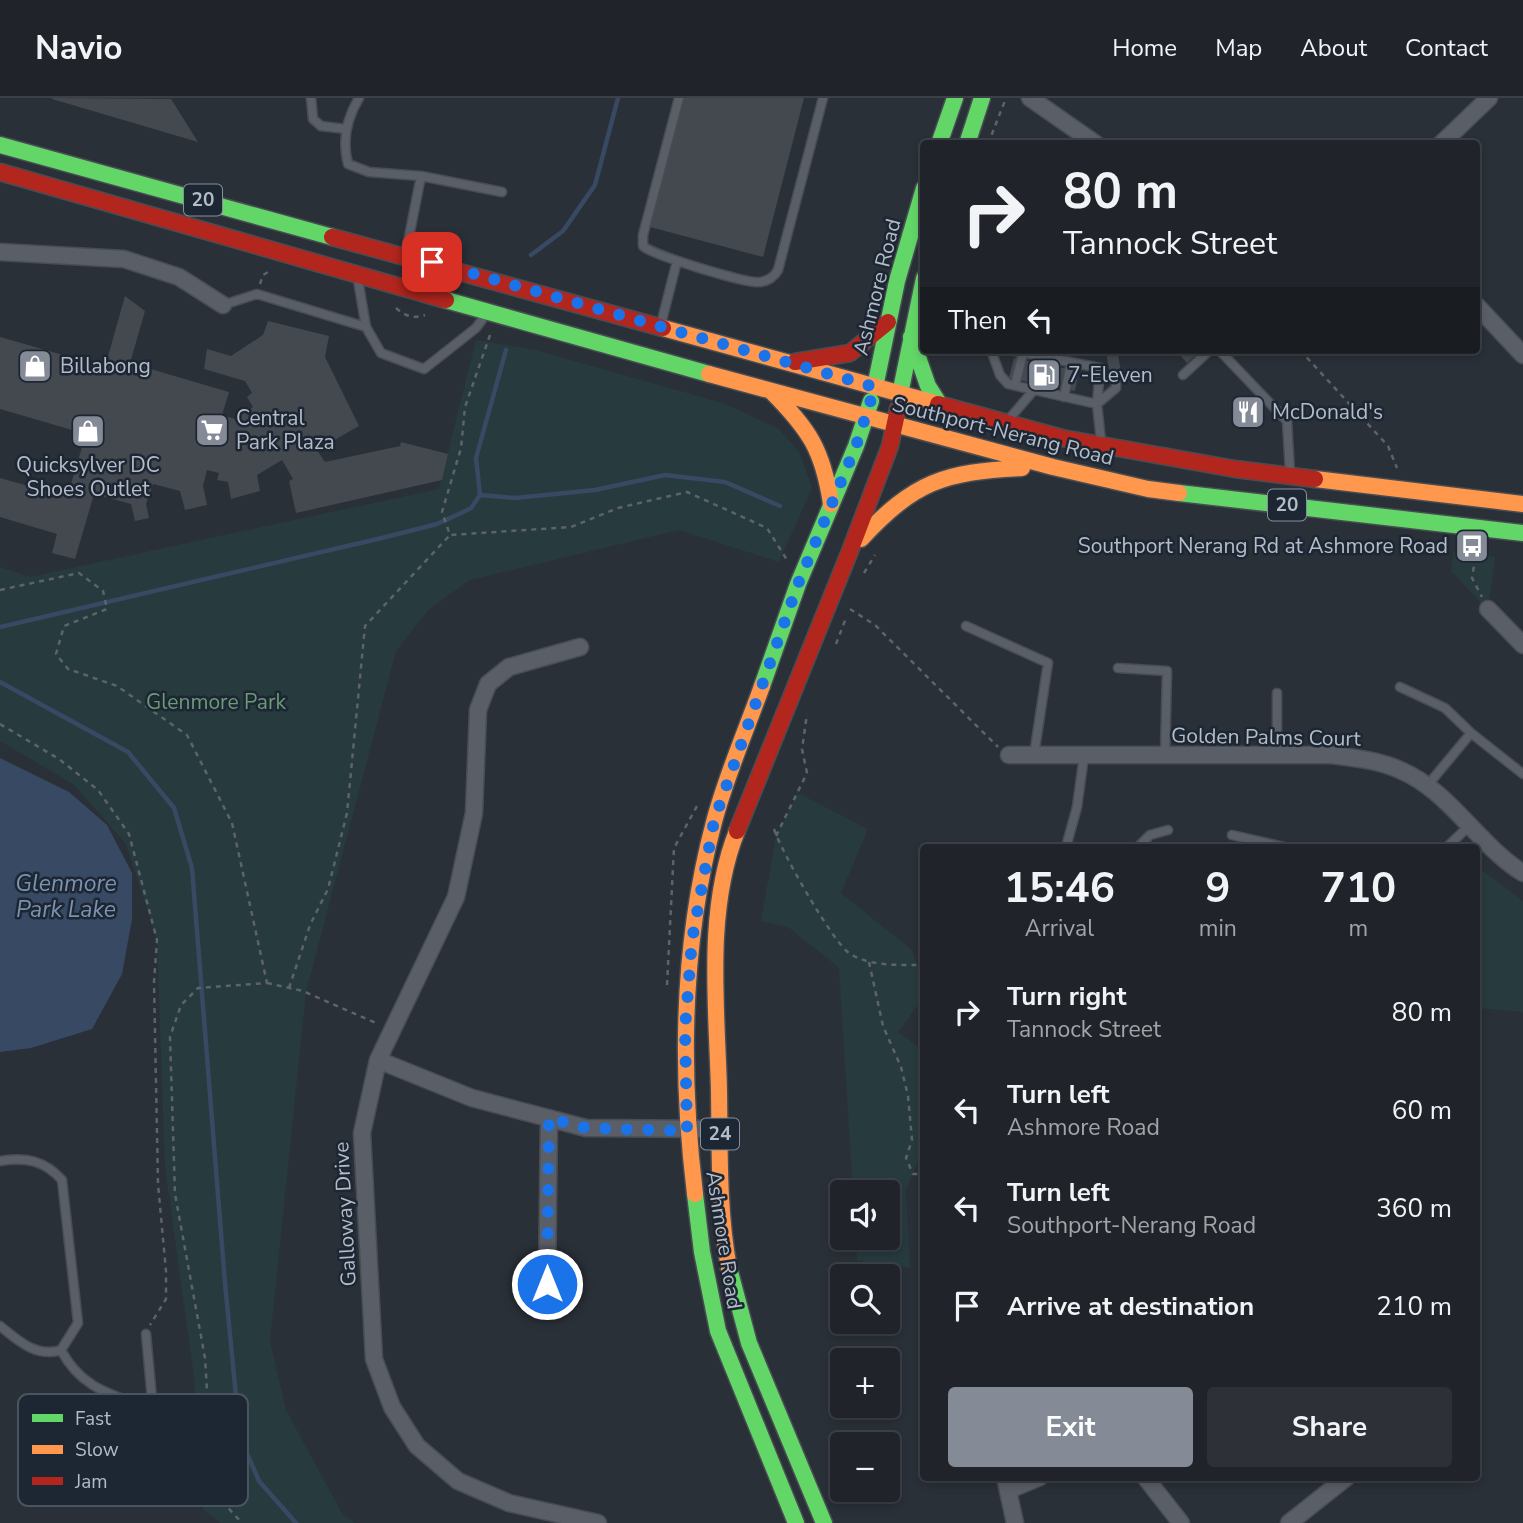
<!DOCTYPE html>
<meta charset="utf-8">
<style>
:root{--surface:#20242a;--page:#2d3036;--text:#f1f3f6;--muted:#a2a4a8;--line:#3d4147;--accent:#848b96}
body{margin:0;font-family:"Nunito Sans",sans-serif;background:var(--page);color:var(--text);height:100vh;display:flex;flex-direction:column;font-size:26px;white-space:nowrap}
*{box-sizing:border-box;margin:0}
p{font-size:23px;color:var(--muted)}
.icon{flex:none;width:38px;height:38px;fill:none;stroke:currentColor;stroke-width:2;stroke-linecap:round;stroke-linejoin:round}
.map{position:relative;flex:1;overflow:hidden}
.sheet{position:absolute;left:920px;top:746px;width:560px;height:637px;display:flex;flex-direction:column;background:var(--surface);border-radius:7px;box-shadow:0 4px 10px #0003,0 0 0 2px var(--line)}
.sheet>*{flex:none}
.hud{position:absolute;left:920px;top:42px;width:560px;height:214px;border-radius:7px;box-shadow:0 4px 10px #0003,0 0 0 2px var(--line);background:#20242a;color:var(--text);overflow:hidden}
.fabs{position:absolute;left:830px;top:1082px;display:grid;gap:14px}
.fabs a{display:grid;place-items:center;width:70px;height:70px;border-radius:7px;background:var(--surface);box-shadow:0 4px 10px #0003,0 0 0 2px var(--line);font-size:35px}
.pin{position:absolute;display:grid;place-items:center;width:60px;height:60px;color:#fff;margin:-30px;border-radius:14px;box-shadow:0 4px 10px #0006}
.me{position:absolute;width:77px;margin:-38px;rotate:0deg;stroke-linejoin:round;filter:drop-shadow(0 0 5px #0008)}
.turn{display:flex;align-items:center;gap:24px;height:147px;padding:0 28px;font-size:32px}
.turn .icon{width:91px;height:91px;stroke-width:2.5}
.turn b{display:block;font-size:49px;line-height:60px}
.then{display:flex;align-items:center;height:66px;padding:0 28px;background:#0003;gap:14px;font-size:26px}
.eta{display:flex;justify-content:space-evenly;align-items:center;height:119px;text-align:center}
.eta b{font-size:42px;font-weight:700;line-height:49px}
.cta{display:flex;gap:14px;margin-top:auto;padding:14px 28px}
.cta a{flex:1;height:80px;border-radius:7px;background:var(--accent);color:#fff;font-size:28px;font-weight:700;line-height:80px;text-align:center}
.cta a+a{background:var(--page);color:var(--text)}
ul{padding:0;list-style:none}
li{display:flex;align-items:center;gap:21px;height:98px;padding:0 28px}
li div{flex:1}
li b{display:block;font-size:26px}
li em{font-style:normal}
header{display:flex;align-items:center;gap:42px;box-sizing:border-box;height:98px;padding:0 35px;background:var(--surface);border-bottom:2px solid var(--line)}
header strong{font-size:33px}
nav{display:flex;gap:38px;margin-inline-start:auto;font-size:24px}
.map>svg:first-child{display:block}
.green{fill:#273a3e}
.water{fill:#384963}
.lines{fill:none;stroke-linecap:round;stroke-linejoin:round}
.stream{stroke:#384963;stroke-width:4.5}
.building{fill:#444950}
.lane-casing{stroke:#484c53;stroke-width:11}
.street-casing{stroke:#484c53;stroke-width:19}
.fast-casing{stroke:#484c53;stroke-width:19}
.slow-casing{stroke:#484c53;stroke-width:19}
.jam-casing{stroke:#484c53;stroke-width:19}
.path{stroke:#5d636a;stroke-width:2.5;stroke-dasharray:5 5;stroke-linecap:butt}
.lane{stroke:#5a5e66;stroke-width:8}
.street{stroke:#5a5e66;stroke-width:16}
.fast{stroke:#63d668;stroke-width:16}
.slow{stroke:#ff974d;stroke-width:16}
.jam{stroke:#b3261e;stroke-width:16}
.route{stroke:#1a73e8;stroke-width:12;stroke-dasharray:0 21.6}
.labels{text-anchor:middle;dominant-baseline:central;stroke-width:5;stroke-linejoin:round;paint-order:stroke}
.shield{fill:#1d2633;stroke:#878f9c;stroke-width:2}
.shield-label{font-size:19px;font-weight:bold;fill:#b4bcc9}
.street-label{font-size:21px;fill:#b4bcc9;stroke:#1d2633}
.poi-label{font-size:21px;fill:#b4bcc9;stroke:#1d2633;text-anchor:start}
.park-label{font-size:21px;fill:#6b9a76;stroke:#1d2633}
.water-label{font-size:23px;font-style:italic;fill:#7c92b1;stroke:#1d2633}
.key{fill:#1d2633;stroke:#4a5360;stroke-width:2}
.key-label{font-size:19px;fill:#b4bcc9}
</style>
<header>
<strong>Navio</strong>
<nav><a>Home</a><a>Map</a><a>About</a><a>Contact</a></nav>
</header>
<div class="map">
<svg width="1523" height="1425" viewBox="0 0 1523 1425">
<rect width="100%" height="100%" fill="#2a3038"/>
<path class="green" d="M476,242L535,252L723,305L779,331L800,355L812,390L779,464L679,432L470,482L429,511L396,553L306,894L270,1243L286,1312L343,1417L355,1425H221L203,1412L194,1279L165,1069L157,842L126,746L73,686L0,643V469L30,479L439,391Z
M1454,453L1495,459L1489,505L1485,509L1451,473Z
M798,695L868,731L841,795L912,852L917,867L924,872V899L898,934L924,953V1052L906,1091L910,1170L857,1163L856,1139H887V1094H853L839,870L788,829L761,823L776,738Z
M1477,768L1523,803V914L1477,910Z"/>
<path class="water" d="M0,660L69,694L107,727L132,775V821L122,876L92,931L31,950L0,954Z"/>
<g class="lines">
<path class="stream" d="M531,157L563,133L595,87L618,0
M480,397L515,400L595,392L665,377L725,384L780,408
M0,529L386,439L437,426L459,416L471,410L480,397L476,360L506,252
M0,584L128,654L174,710L192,770L225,1185L240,1339L259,1383L296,1425"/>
</g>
<path class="building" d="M52,0L171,1L198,44L52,1Z
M684,0H804L763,159L650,129Z
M125,198L145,213L130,265L229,294L222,317L235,321L253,309L247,299L252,295L245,283L204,271L207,251L231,258L263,237L268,223L329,238L325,259L359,328L317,352L325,364L400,348L401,344L448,356L442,382L296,415L289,383L293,381L282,362L257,377L260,393L231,401L228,384L217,382L219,375L207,372L203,388L207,407L185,412L180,393L153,386L146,406L149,420L135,423L131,406L94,396L75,461L52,455L57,436L0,419V380L67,399L86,336L0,311V239L105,269Z
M1117,252L1121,273L1110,276L1106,254Z
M1175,252H1201L1187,265Z
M1014,260L1079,273L1075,293L1009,280Z"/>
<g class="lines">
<g class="lane-casing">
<path id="lane" d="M311,0L313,21L321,28L346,31
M359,0C347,20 342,43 348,66L369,74L421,78L502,94
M679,0L643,137V148C652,157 747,186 760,184C769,183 774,179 778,172L823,0
M406,154L421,78
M358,182L366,229L381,255L424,271L476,230L484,219
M223,207L257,196L366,229
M661,226L677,163
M991,252L1000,277L1008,286L1097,306L1116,290V275
M1010,252L1100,270L1097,306L1101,343
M1111,252V253
M1219,252L1287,323L1290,375
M1183,277L1210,252
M1015,287L1023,255
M1040,293L1048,260
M1064,299L1071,265
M1009,321L1034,292
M966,528L1048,565L1034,657
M1118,570L1167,573L1165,658
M1400,589L1445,610L1471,635L1523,676
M1277,595V657
M1427,688L1471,635
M1232,737L1284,749
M1066,749L1077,709L1084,658
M1138,749L1150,737L1168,732
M1447,749L1469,728
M0,1063C26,1059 44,1062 62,1082L78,1225L61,1252C36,1260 19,1243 0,1228
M61,1252C82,1292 114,1297 153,1312L146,1236"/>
</g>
<g class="street-casing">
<path id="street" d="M1030,0L1096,46
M1441,46L1489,0
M0,154L124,161L179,179L223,207
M1477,208L1523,257
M1488,511L1523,547
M580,549L509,569L488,586L478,612L474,715L456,799L378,962L362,1035L374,1261L392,1309L417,1348L458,1383L509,1405L598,1425
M1009,657H1332C1355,660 1378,662 1400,672C1450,693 1478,747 1523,775
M378,962L472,1000L586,1030L720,1031
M547,1186L549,1020
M1005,1379L1015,1425
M1145,1379L1181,1425
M1009,1392L1040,1379
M1289,1425L1347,1379"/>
</g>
<g class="fast-casing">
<path id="fast" d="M939,46L955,0
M967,46L982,0
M0,47L332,139
M446,202L709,276
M911,239L928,288L940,307
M875,289L897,183L924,90
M900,296L924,180
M1179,395L1523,435
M762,588L798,486L856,348L871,303
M695,1096L702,1154L718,1233L796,1425
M729,1170L749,1245L824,1425"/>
</g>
<g class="slow-casing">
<path id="slow" d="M663,230L938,306
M709,276L1053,369L1148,391L1179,395
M771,293C809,331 823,352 831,406
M1315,381L1523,406
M861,441C915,383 944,374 1022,370
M695,1096C680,973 682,844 714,724C726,678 746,633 762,588
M729,1170C718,1112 720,1052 719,993C717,910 705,813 737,733"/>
</g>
<g class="jam-casing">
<path id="jam" d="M0,74L446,202
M332,139L663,230
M795,264L850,255L888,224
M938,306L1062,340L1235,371L1315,381
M737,733L850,453L890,348L898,311"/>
</g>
<path class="path" d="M988,46L1006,0
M260,186L263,177L270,173
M396,210C405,218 414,221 425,217
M490,237L465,309L461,350L442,414L450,437L571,429L618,410L687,394L767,430L787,462
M938,252V260
M1300,252L1388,348L1397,370
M1477,449L1472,480L1482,499
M864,475L875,457
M0,492L79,475L103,493L107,511L64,528L56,556L68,571L117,588L187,637L232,725L267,885L198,890L181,907L170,939L175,1096L205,1260L211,1358L219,1400L242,1425
M850,511L875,527L998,649
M836,546L846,520
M0,626L59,661L98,692L129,736L157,842L154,884L158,1086L166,1173V1201L150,1227
M774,731C781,753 832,843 849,855C868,868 896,867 917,867L924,860
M776,738L807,675L802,651L807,616
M869,864L883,928L901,969L908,998L912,1042L906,1060L913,1076H924
M267,885L303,893L378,926
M667,887L674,750L697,708
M289,890L310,827L328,791L347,715L365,528L450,437"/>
<use href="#lane" class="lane"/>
<use href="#street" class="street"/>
<use href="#fast" class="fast"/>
<use href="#slow" class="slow"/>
<use href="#jam" class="jam"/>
</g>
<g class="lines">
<path class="route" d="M432,164L875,289L856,348L798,486L714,723L692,842L685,931L687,1033L586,1030L549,1020L547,1186"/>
</g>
<defs>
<g id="shop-square" transform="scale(1.75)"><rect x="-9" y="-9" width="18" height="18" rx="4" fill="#848b96" stroke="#1d2633"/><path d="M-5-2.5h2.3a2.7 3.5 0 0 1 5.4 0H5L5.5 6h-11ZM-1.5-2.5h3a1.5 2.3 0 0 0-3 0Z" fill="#fff"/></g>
<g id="fuel-square" transform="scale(1.75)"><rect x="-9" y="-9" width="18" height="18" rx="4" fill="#848b96" stroke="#1d2633"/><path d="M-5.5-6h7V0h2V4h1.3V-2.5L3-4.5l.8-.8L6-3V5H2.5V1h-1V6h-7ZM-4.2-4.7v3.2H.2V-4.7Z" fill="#fff"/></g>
<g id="restaurant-square" transform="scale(1.75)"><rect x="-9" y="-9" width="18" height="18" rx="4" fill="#848b96" stroke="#1d2633"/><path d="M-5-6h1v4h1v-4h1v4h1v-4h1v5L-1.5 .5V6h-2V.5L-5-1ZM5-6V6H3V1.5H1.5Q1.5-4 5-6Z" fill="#fff"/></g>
<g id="supermarket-square" transform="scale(1.75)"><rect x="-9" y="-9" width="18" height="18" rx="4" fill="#848b96" stroke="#1d2633"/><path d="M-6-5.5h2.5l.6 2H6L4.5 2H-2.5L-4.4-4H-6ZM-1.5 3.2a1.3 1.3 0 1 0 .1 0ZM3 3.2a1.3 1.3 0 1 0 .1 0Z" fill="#fff"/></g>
<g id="bus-square" transform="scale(1.75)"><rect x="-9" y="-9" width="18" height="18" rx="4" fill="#848b96" stroke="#1d2633"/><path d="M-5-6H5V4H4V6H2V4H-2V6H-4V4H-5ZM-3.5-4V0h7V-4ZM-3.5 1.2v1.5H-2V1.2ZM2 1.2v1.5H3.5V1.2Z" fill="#fff"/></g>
</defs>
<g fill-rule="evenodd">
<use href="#shop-square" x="35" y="268"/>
<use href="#fuel-square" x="1044" y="277"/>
<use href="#restaurant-square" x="1248" y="314"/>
<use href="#supermarket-square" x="212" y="332"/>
<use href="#shop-square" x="88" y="333"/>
<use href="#bus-square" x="1472" y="448"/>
</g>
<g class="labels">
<g class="shield">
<rect x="184" y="86.5" width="38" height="31" rx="5"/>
<rect x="1268" y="391.5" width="38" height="31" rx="5"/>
<rect x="701" y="1020.5" width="38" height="31" rx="5"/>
</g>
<g class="shield-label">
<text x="203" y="102">20</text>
<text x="1287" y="407">20</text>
<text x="720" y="1036">24</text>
</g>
<g class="street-label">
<text transform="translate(877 189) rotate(-76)">Ashmore Road</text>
<text transform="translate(1003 333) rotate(14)">Southport-Nerang Road</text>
<text transform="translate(1266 639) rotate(1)">Golden Palms Court</text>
<text transform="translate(345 1116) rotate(-93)">Galloway Drive</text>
<text transform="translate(724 1142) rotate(81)">Ashmore Road</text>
</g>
<g class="poi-label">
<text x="60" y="268">Billabong</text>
<text x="1068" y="277">7-Eleven</text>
<text x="1272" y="314">McDonald's</text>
<text x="236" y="320">Central<tspan x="236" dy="24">Park Plaza</tspan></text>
<text x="88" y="367" text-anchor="middle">Quicksylver DC<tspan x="88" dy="24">Shoes Outlet</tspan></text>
<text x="1448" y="448" text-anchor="end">Southport Nerang Rd at Ashmore Road</text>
</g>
<g class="park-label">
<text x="216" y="604">Glenmore Park</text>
</g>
<g class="water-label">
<text x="66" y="785">Glenmore<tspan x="66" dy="26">Park Lake</tspan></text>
</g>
</g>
<rect x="18" y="1296" width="230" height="112" rx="10" class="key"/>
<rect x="32" y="1316" width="31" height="8" fill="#63d668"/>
<rect x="32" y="1347" width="31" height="9" fill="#ff974d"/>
<rect x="32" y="1379" width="31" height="8" fill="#b3261e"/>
<g class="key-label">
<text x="75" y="1327">Fast</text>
<text x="75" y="1358">Slow</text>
<text x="75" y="1390">Jam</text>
</g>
</svg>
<div class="fabs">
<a><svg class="icon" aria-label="sound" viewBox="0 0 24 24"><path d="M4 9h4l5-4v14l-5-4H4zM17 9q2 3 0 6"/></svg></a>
<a><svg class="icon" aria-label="search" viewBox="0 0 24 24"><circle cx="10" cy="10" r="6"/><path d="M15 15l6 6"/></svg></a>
<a>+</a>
<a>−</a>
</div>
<div class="pin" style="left:432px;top:164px;background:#d93025"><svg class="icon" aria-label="arrive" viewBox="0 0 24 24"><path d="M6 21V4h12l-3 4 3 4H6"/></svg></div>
<svg class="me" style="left:547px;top:1186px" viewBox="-20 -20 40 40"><circle r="17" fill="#1a73e8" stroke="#fff" stroke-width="3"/><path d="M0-11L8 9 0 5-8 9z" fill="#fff"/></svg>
<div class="hud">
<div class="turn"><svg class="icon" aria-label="right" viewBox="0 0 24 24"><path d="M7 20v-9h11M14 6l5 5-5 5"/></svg><div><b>80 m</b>Tannock Street</div></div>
<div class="then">Then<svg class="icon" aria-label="left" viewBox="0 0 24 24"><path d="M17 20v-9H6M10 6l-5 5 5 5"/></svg></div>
</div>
<section class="sheet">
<div class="eta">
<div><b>15:46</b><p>Arrival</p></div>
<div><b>9</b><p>min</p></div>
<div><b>710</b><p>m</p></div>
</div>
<ul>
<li><svg class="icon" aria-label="right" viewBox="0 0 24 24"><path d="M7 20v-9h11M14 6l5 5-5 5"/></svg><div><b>Turn right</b><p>Tannock Street</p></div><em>80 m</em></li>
<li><svg class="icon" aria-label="left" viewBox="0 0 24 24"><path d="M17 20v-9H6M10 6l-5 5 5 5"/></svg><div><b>Turn left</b><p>Ashmore Road</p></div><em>60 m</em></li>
<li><svg class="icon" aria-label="left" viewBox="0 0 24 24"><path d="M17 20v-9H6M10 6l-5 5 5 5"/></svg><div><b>Turn left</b><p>Southport-Nerang Road</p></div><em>360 m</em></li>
<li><svg class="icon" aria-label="arrive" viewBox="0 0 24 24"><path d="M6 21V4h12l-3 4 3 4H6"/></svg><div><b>Arrive at destination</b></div><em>210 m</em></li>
</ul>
<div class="cta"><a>Exit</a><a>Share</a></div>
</section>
</div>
